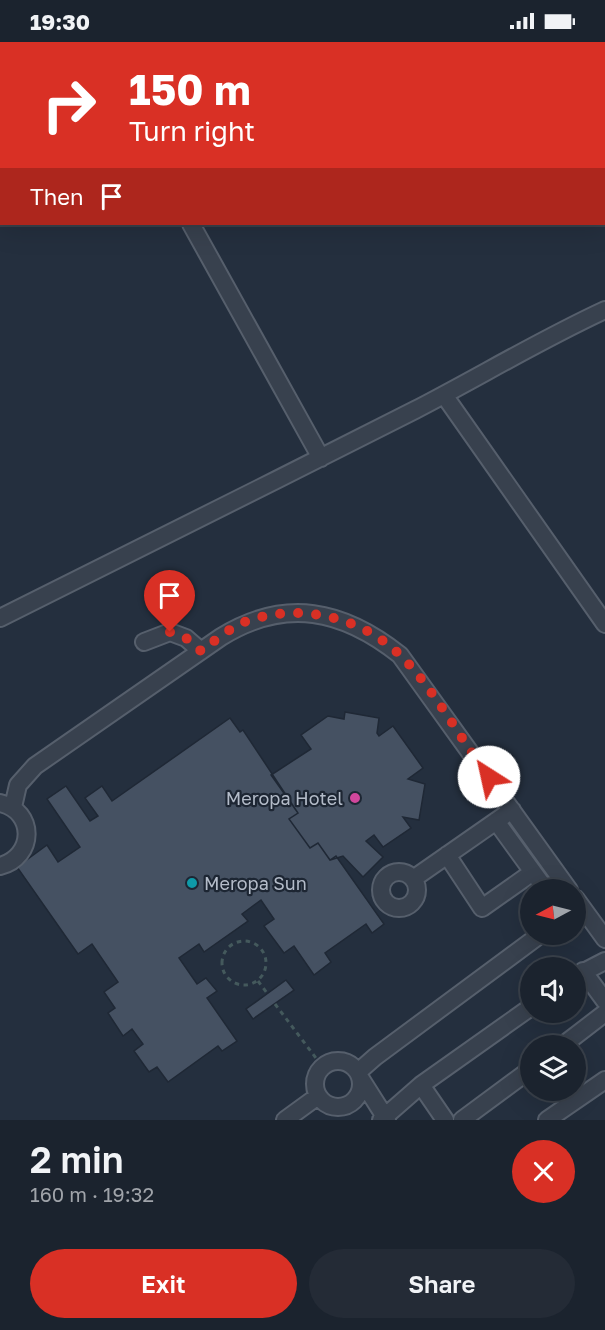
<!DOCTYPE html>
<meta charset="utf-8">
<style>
:root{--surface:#1b232e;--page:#242b36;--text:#f1f3f6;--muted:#a0a4aa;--line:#39404a;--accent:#d93025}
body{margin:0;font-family:"Golos Text",sans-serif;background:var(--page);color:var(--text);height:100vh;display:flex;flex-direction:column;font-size:22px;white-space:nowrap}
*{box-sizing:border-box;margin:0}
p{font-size:20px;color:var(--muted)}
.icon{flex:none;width:33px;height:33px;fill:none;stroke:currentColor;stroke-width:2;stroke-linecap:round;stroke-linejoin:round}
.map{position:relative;height:1078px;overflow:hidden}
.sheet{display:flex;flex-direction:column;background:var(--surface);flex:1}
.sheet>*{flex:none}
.guide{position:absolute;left:0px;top:0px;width:606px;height:183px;box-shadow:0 6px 24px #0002,0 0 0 2px var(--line);background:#d93025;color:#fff;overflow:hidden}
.needle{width:39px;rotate:263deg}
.tools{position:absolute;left:520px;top:837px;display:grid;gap:12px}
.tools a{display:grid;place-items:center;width:66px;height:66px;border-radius:50%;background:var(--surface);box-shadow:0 6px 24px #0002,0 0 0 2px var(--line);font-size:30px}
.pin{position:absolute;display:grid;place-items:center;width:51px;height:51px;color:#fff;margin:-62px -26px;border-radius:50% 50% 50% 0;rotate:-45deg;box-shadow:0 0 6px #0007}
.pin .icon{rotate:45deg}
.me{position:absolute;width:66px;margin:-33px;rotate:325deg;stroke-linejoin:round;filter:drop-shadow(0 0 4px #0008)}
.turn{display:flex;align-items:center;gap:21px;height:126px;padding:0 30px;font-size:27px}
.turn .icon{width:78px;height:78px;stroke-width:2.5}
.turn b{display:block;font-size:42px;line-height:51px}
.then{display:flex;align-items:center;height:57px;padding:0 30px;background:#0003;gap:12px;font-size:22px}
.round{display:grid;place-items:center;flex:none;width:63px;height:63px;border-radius:32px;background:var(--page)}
.overview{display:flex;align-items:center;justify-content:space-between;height:102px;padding:0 30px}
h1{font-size:36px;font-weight:600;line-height:45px}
.action{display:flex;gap:12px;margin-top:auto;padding:12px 30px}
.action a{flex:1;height:69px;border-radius:36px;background:var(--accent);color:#fff;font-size:24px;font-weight:600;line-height:69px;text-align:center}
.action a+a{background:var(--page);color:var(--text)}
.status{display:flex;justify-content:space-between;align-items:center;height:42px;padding:0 30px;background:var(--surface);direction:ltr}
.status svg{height:16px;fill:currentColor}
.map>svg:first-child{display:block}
.building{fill:#455162;stroke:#1f2835;stroke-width:1.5}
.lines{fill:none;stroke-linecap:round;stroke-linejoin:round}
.minor-casing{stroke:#565f6c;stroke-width:20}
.path{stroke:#44595c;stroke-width:3;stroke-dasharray:4.5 4.5;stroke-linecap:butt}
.minor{stroke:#38414e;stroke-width:16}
.route{stroke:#d93025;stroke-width:10;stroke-dasharray:0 18}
.hotel-dot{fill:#d1479c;stroke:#1d2633;stroke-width:2}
.culture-dot{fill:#0f9aa8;stroke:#1d2633;stroke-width:2}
.labels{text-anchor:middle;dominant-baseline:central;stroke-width:4.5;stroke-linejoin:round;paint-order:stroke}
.poi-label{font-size:18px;fill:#b4bcc9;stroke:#1d2633;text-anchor:end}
</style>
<div class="status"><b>19:30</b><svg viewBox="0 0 49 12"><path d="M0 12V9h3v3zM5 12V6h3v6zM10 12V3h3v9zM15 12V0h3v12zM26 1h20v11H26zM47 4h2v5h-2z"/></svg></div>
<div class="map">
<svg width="605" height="1078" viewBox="0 0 605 1078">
<rect width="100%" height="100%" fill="#242f3e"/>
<path class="building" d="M345,670L379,676L377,691L379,694L393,684L423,726L408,737L425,742L419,778L403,775L411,786L383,805L374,793L366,799L383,815L363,835L343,814L330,818L318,801L310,806L289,777L298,771L271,733L311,707L301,693L328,674L344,677Z
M230,676L240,690L243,688L298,771L289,777L310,806L318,801L330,818L336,814L384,882L372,891L366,882L325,911L331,920L314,933L294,904L284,911L264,884L274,877L261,858L242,872L248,879L204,910L199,902L179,916L197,942L206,936L217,949L207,956L237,999L222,1009L218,1004L168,1040L157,1025L149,1030L134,1009L143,1002L132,987L123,994L108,971L115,966L104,950L118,940L92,902L78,912L17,825L47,803L58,820L80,805L47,757L66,744L90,779L98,774L85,756L102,744L112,759Z
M286,938L294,948L253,977L246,967Z"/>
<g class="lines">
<g class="minor-casing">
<path id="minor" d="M0,70H2
M191,182L321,416
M444,353L605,582
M0,576C138,507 277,438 415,368C479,335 540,298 605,268
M144,600L170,590L186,596L201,609
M0,761C36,769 35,815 0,824
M13,765L18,743L35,724L221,595C286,555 343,568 400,613L569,848
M496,779L546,848
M447,813L482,866L533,830
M381 848a18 18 0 1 1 36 0a18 18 0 1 1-36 0Z
M413,837L512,768
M576,857L605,897
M583,929L605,959
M576,934L605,919
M562,1004L605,971
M315 1042a23 23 0 1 1 46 0a23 23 0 1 1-46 0Z
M358,1030L375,1015L541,892
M361,1037L387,1078
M421,1043L445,1078
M285,1078L318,1054
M381,1078L421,1043L531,965
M462,1078L531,1027
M547,1078L605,1038"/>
</g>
<path class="path" d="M222 921a22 22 0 1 1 44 0a22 22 0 1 1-44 0Z
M258,939L267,951
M275,962L322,1024"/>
<use href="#minor" class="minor"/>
</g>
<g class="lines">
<path class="route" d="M170,590L186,596L201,609C215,599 230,585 247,579C299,561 360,574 400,613C433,645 461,698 489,735"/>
</g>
<circle class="hotel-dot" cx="355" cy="756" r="6"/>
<circle class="culture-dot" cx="192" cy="841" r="6"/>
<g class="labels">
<g class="poi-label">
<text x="343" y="756">Meropa Hotel</text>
<text x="204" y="841" text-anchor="start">Meropa Sun</text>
</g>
</g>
</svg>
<div class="tools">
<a><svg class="needle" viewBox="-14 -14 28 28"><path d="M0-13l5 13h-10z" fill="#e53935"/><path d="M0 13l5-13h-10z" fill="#a0a4aa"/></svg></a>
<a><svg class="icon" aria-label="sound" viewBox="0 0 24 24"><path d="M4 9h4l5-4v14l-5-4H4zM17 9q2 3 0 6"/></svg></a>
<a><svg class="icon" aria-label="layers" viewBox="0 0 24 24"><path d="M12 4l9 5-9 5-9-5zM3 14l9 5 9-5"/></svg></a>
</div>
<div class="pin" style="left:170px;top:590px;background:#d93025"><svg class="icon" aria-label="arrive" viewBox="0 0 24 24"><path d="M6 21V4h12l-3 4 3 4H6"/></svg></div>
<svg class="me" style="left:489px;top:735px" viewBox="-20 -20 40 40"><circle r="19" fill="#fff"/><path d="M0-13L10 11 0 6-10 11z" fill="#d93025"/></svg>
<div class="guide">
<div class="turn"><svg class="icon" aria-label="right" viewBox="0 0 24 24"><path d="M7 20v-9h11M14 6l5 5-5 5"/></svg><div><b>150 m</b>Turn right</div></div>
<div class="then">Then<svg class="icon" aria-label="arrive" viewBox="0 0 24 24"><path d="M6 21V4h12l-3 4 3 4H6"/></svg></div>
</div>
</div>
<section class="sheet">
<div class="overview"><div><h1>2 min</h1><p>160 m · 19:32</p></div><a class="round" style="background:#d93025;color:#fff"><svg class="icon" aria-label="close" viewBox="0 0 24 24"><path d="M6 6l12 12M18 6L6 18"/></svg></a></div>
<div class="action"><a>Exit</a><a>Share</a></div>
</section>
